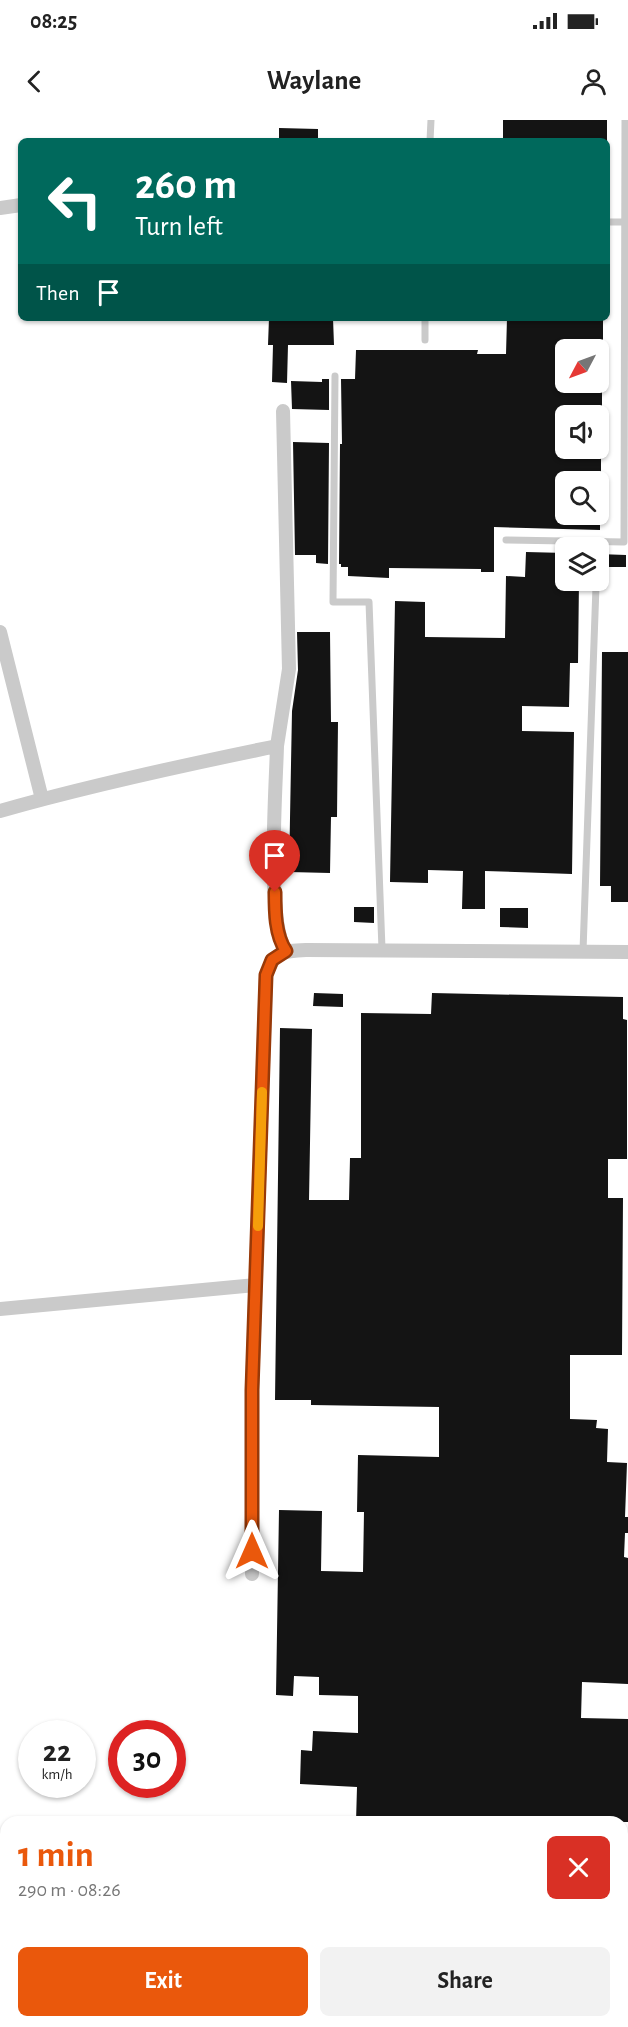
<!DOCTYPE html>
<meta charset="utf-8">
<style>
:root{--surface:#fff;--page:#f2f2f2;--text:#222;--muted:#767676;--accent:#ea580c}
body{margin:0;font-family:"Alegreya Sans",sans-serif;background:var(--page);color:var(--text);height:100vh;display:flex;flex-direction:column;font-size:22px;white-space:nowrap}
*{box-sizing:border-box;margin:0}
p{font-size:20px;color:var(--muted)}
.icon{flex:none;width:33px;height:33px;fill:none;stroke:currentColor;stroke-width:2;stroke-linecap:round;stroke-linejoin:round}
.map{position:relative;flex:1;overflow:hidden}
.side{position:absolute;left:0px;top:1696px;width:628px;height:212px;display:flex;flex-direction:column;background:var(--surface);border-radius:18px 18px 0 0;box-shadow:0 2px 4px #0004}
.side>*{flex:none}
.hud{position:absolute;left:18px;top:18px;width:592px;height:183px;border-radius:9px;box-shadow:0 2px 4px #0004;background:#00695c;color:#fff;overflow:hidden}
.needle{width:39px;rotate:229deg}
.controls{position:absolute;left:555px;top:219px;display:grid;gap:12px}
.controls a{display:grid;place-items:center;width:54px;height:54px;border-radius:9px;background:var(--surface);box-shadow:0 2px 4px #0004;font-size:30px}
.speed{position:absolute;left:18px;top:1600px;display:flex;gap:12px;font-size:30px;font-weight:700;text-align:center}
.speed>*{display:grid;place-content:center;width:78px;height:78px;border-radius:50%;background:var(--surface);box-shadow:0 2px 4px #0004;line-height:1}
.speed small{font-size:15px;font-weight:400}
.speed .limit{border:9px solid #d22;background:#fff;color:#111}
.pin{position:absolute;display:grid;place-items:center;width:51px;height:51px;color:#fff;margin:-62px -26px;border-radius:50% 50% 50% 0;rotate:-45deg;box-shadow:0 0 6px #0007}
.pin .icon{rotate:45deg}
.me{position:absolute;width:66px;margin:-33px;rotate:0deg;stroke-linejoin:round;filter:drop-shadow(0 0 4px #0008)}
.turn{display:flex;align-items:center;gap:21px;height:126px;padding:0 18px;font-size:27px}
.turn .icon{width:78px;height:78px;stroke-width:2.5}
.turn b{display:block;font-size:42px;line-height:51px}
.then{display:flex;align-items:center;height:57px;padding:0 18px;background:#0003;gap:12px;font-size:22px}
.round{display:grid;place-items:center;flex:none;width:63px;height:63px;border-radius:9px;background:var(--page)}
.summary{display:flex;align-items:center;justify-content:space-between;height:102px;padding:0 18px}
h1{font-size:36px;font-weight:600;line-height:45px;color:var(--accent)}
.cta{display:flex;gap:12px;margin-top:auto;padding:12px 18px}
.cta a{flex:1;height:69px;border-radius:9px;background:var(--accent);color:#fff;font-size:24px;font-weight:600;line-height:69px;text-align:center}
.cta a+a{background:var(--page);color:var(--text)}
.status{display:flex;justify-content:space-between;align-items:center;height:42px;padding:0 30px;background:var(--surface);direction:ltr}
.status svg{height:16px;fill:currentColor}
header{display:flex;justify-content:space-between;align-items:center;height:78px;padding:0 18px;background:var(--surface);font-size:27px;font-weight:600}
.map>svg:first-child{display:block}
.building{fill:#141414}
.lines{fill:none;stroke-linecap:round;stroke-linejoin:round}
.lane{stroke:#cacaca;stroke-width:7}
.street{stroke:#cacaca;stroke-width:14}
.route-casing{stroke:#983908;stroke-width:15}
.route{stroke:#ea580c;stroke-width:10}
.slow{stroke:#f59e0b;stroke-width:10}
</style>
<div class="status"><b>08:25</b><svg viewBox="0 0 49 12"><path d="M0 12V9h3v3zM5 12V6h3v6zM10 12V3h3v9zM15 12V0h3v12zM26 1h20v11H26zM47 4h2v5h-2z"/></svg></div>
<header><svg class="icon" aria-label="back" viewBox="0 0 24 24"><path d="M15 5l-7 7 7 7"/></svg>Waylane<svg class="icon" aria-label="person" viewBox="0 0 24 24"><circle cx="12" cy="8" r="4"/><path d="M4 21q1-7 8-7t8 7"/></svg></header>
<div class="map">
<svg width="628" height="1907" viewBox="0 0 628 1907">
<rect width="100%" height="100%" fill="#fff"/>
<path class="building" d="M503,0H607V21H503Z
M279,8L318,9V21H279Z
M269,198H333L334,225H288L287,263L272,262L273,225H268Z
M507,198H603V230H566V262H602V296H566V328H601V362H566V394H600V410L494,407V452H481V449L389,448V458L348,456V447H341V444H339L340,324H342L341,259H355L356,230H478L477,234H506Z
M322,259H329V290L292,289L291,261L322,262Z
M293,322L329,323L328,444L316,443V435H295Z
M526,432L566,433V460H579L578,543H570L569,587L522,586V611L574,612L572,754L485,751V789H462L463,751L428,750V763L390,762L395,481L425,482V517L505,518L506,456L525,457Z
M598,434L626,435V447H598Z
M297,512H330L331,602H338L337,697H331L330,753L289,752L292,591L298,550Z
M602,532H628V782H611V766H600Z
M354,787H374V803L354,802Z
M500,788H528V808L500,807Z
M314,873L343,874V887L313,886Z
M432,873L623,877V899L627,900V1039H608V1078H623L622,1235H570V1299L597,1300L596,1308L608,1309L607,1342L627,1343L625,1397H628V1413H625L624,1437L628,1438V1564L582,1562L581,1598L628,1599V1702H356L357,1667L300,1664L301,1630L312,1631L313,1611L358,1613V1576L319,1575V1557L294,1556L293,1576L276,1575L279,1390L322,1391L321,1451L363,1452L364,1392H357L358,1335L439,1337V1287L311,1285V1280H275L280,908L312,909L309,1080H349L350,1038H361V893L431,894Z"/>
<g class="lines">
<path class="lane" d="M430,21L431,0
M608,102H624
M425,220V198
M335,256L333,482H369L382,829
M506,420L624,422L625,0
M583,831L596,466
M622,1883H628"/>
<path class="street" d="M0,88L21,85
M0,512L42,679
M277,626C276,667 266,802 286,831
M0,691C91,665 184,645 277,626L289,549L283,291
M0,1189L256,1165
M252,1454V1270L266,856C274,831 283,831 307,830L628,832"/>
</g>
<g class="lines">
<g class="route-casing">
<path id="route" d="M252,1431V1270L266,855L272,840L286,831C275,815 275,791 275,772"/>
</g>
<use href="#route" class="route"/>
<path class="slow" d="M258,1106L262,972"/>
</g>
</svg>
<div class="controls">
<a><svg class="needle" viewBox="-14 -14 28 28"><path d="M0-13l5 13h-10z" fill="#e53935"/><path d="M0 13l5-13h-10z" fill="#767676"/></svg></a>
<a><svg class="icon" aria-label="sound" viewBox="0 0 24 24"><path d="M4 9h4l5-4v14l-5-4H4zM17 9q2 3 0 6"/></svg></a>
<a><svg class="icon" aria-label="search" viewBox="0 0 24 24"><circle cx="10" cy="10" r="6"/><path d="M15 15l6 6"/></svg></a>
<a><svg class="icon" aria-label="layers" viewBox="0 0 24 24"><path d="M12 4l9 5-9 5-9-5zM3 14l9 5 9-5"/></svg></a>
</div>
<div class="speed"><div>22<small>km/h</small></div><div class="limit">30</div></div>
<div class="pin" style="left:275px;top:772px;background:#d93025"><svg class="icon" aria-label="arrive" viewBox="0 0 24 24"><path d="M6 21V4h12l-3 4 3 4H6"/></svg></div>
<svg class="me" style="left:252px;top:1431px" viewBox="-20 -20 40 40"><path d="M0-17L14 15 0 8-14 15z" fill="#ea580c" stroke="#fff" stroke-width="4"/></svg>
<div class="hud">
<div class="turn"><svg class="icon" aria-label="left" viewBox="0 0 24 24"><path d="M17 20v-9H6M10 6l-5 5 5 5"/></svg><div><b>260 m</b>Turn left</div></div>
<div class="then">Then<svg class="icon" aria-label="arrive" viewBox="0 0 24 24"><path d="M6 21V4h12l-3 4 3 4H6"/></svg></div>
</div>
<section class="side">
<div class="summary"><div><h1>1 min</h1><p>290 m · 08:26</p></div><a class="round" style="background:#d93025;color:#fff"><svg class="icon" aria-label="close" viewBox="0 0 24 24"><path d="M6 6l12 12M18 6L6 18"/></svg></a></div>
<div class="cta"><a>Exit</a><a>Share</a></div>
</section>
</div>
